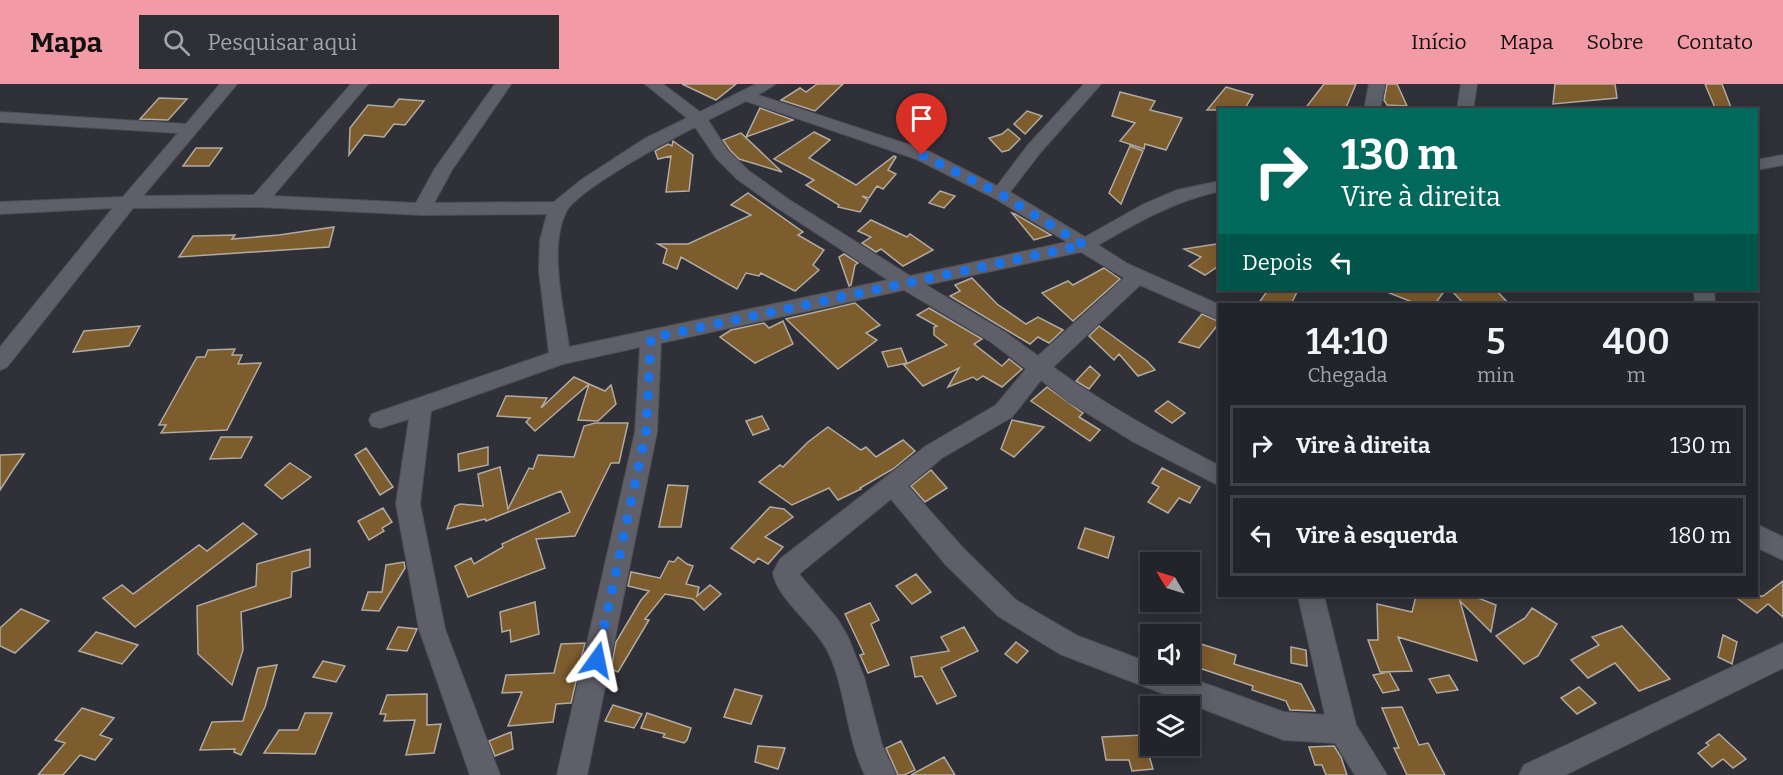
<!DOCTYPE html>
<html lang="pt">
<meta charset="utf-8">
<style>
:root{--surface:#23242a;--page:#2f3036;--text:#f1f3f6;--muted:#a3a4a8;--line:#404147;--accent:#f39aa7}
body{margin:0;font-family:Bitter,serif;background:var(--page);color:var(--text);height:100vh;display:flex;flex-direction:column;font-size:22px;white-space:nowrap}
*{box-sizing:border-box;margin:0}
p{font-size:20px;color:var(--muted)}
.icon{flex:none;width:33px;height:33px;fill:none;stroke:currentColor;stroke-width:2;stroke-linecap:round;stroke-linejoin:round}
.map{position:relative;flex:1;overflow:hidden}
.details{position:absolute;left:1218px;top:219px;width:540px;height:294px;display:flex;flex-direction:column;background:var(--surface);border-radius:0px;box-shadow:0 3px 15px #0003,0 0 0 2px var(--line)}
.details>*{flex:none}
.top-card{position:absolute;left:1218px;top:24px;width:540px;height:183px;border-radius:0px;box-shadow:0 3px 15px #0003,0 0 0 2px var(--line);background:#00695c;color:#fff;overflow:hidden}
.needle{width:39px;rotate:308deg}
.fabs{position:absolute;left:1140px;top:468px;display:grid;gap:12px}
.fabs a{display:grid;place-items:center;width:60px;height:60px;border-radius:0px;background:var(--surface);box-shadow:0 3px 15px #0003,0 0 0 2px var(--line);font-size:30px}
.pin{position:absolute;display:grid;place-items:center;width:51px;height:51px;color:#fff;margin:-62px -26px;border-radius:50% 50% 50% 0;rotate:-45deg;box-shadow:0 0 6px #0007}
.pin .icon{rotate:45deg}
.me{position:absolute;width:66px;margin:-33px;rotate:12deg;stroke-linejoin:round;filter:drop-shadow(0 0 4px #0008)}
.turn{display:flex;align-items:center;gap:21px;height:126px;padding:0 24px;font-size:27px}
.turn .icon{width:78px;height:78px;stroke-width:2.5}
.turn b{display:block;font-size:42px;line-height:51px}
.then{display:flex;align-items:center;height:57px;padding:0 24px;background:#0003;gap:12px;font-size:22px}
.eta{display:flex;justify-content:space-evenly;align-items:center;height:102px;text-align:center}
.eta b{font-size:36px;font-weight:600;line-height:42px}
ul{padding:0;list-style:none}
li{display:flex;align-items:center;gap:18px;height:81px;margin:0 12px 9px;padding:0 12px;border:3px solid var(--line);border-radius:0px}
li div{flex:1}
li b{display:block;font-size:22px}
li em{font-style:normal}
header{display:flex;align-items:center;gap:36px;box-sizing:border-box;height:84px;padding:0 30px;background:var(--accent);color:#111}
header strong{font-size:28px}
nav{display:flex;gap:33px;margin-inline-start:auto;font-size:21px}
.search{width:420px;height:54px;background:var(--page);display:flex;align-items:center;gap:15px;box-sizing:border-box;padding:0 21px;border-radius:0px;color:var(--muted);font-size:22px}
.map>svg:first-child{display:block}
.building{fill:#7d5c2e;stroke:#b1aba2;stroke-width:1.5}
.lines{fill:none;stroke-linecap:round;stroke-linejoin:round}
.minor-casing{stroke:#4e4f55;stroke-width:2}
.minor{fill:#5e5f68;fill-rule:evenodd}
.route{stroke:#1a73e8;stroke-width:10;stroke-dasharray:0 18}
</style>
<header>
<strong>Mapa</strong>
<div class="search"><svg class="icon" aria-label="search" viewBox="0 0 24 24"><circle cx="10" cy="10" r="6"/><path d="M15 15l6 6"/></svg>Pesquisar aqui</div>
<nav><a>Início</a><a>Mapa</a><a>Sobre</a><a>Contato</a></nav>
</header>
<div class="map">
<svg width="1783" height="691" viewBox="0 0 1783 691">
<rect width="100%" height="100%" fill="#2f3038"/>
<path class="building" d="M682,0H736L716,16Z
M817,0H843L815,27L781,16L800,4L806,8Z
M1324,0H1356L1345,26H1304Z
M1387,0H1397L1407,22L1387,21L1384,16Z
M1555,0H1615L1617,14L1553,20Z
M1705,0H1722L1732,26H1716Z
M1226,3L1253,11L1244,26H1207Z
M1120,8L1155,17L1150,26L1182,34L1166,66L1145,60L1144,65L1120,57L1135,39L1112,32Z
M159,14L187,15L168,36L140,35Z
M399,15L424,17L405,41L394,40L384,53L364,51L349,71L350,44L368,21L393,23Z
M760,24L793,36L746,53Z
M1027,27L1042,32L1025,50L1014,40Z
M1008,45L1020,55L1009,66L1002,68L989,54L1002,50Z
M814,48L830,56L809,74L856,101L894,72L896,73L888,86L896,90L883,105L877,102L869,114L862,112L868,116L860,128L838,123L839,121L806,101L814,96L774,75Z
M741,49L782,88L739,75L730,66L723,56Z
M673,57L693,71L689,107L666,108L671,72L658,75L655,67L668,60L672,62Z
M1130,62L1143,67L1121,120L1109,109Z
M196,64H222L209,82H183Z
M940,107L955,112L944,124L929,119Z
M748,109L803,148L798,151L824,166L813,181L819,186L795,207L761,189L759,192L746,189L737,205L681,173L677,185L663,179L667,165L658,160H688L751,131L731,121Z
M1012,129L1015,130L1051,151L1034,156Z
M871,136L907,153L910,150L933,166L903,182L881,165L876,168L862,159L871,153L858,147Z
M334,143L329,163L179,173L193,152L235,151L232,155L279,151Z
M1220,158V181L1205,191L1189,182L1201,173L1184,165L1216,160Z
M844,170L858,179L855,181L851,201L849,202L839,173Z
M1104,184L1120,195L1073,237L1042,209L1068,197L1073,201Z
M972,194L997,220L1026,240L1038,233L1063,246L1049,259L1038,253L1030,260L950,212L960,207L955,201Z
M1268,206H1298L1291,220H1258Z
M1382,206H1445L1435,220H1417Z
M1451,206H1496L1509,220H1464Z
M855,219L880,241L866,249L877,256L838,285L786,235Z
M929,224L982,255L974,260L1002,282L1009,275L1022,285L1002,303L983,292L977,296L973,293L948,303L959,284L923,302L904,281L947,261L934,251V243L937,242L917,231Z
M1202,230L1220,238L1209,252L1199,264L1179,258Z
M783,237L793,260L755,279L720,253L731,246L764,239L769,244Z
M140,242L129,262L73,268L84,247Z
M1099,242L1147,277L1155,286L1138,292L1119,270L1114,276L1089,252Z
M901,264L907,279L888,283L882,268Z
M235,265L232,271H242L238,280L261,279L227,346L161,349L166,341H159L197,273H205L208,266Z
M1090,282L1100,291L1089,305L1076,297Z
M574,293L589,300L535,347L526,338L530,334L497,332L506,312L547,314L541,324Z
M589,300L605,307L611,301L616,320L598,337L578,336Z
M1047,303L1083,329L1079,333L1100,346L1090,357L1031,317Z
M1168,317L1185,329L1172,339L1155,327Z
M762,332L769,345L753,351L746,337Z
M1012,336L1044,343L1014,373L1001,365Z
M595,339H628L619,379H611L575,452L536,455L545,484L468,513L455,482L471,474L474,480L503,463L502,460L570,428L561,407L486,437L485,435L447,445L455,422L460,420L483,422L478,390L500,383L508,425L529,384L533,385L538,371L574,373L584,342Z
M828,343L861,366L866,363L876,373L903,356L915,367L893,385L860,404L861,405L838,416L829,404L792,421L759,398L780,381L783,383L808,358Z
M221,353H252L241,374L210,375Z
M488,363V381L459,387L458,370Z
M366,364L393,403L380,411L355,371Z
M24,370L13,386L0,406V371Z
M290,379L311,393L282,415L265,401Z
M1162,384L1200,403L1190,419L1179,414L1168,429L1148,418L1159,403L1152,399Z
M931,386L947,404L925,418L911,402Z
M668,401L688,402L681,443H659Z
M770,423L784,425L793,433L765,453L783,463L768,480L758,474L754,479L731,464Z
M383,424L392,438L382,444L384,447L369,456L358,437Z
M243,439L257,450L135,543L103,514L122,501L133,510L199,461L207,467Z
M1085,444L1114,453L1108,474L1078,464Z
M310,465V483L292,488L291,513L241,528L243,566L232,601L198,570L197,522L256,502L257,480Z
M678,473L687,480L693,482L686,500L699,503L697,512L710,501L721,510L704,526L693,515L665,510L645,535L649,536L618,588L611,585L616,558L641,516L649,507L628,502L631,488L660,494L669,477L674,478Z
M404,478L405,484L379,527L362,526L368,508H382L386,481Z
M916,490L931,508L912,520L896,502Z
M1783,497V533L1768,520L1757,529L1734,512H1763Z
M1416,512H1473L1496,521L1491,548L1460,517L1477,577L1398,553L1412,587L1380,588L1368,556H1378L1377,520L1412,528Z
M535,518L539,550L511,558L510,546L502,548L500,528Z
M870,519L879,536L871,540L889,581L868,589L860,571L864,570L845,530Z
M1532,524L1557,540L1538,572L1524,580L1496,552L1525,534Z
M21,525L49,537L15,569L0,562V544Z
M1622,542L1670,595L1639,607L1615,579L1588,594L1571,576L1599,561L1592,553Z
M398,543L417,545L407,567L387,565Z
M964,543L978,567L941,584L956,612L937,620L922,592L915,593L911,573L949,567L941,553Z
M96,548L106,551L138,561L122,580L79,567Z
M1723,551L1737,558L1732,580L1718,573Z
M1016,558L1028,567L1017,579L1005,570Z
M585,559L571,619L556,620L553,638L508,642L522,608L502,609L506,591L554,589L561,560Z
M1201,560L1236,571L1234,580L1301,600L1315,627L1290,626L1286,617L1252,606L1253,602L1196,583Z
M1291,563L1306,566L1307,582L1291,579Z
M323,577L345,582L336,598L313,593Z
M277,581L265,623L241,671L234,668L235,665L200,666L212,638L243,637L258,584Z
M1389,588L1399,606L1383,609L1373,591Z
M1449,591L1458,606L1437,609L1429,595Z
M1579,603L1596,619L1577,630L1561,614Z
M735,605L762,612L751,640L724,633Z
M427,610V641L441,640L434,669L406,671L415,636L384,637L386,630H380L387,611Z
M613,621L642,630L634,644L605,637Z
M1402,623L1419,661L1428,659L1445,691H1407L1394,664H1399L1382,624Z
M82,624L114,634L100,651L112,655L95,676L80,671L63,691H38L65,659L55,656Z
M305,629H332L315,670L264,669L279,646H298Z
M647,629L691,644L687,656L684,659L663,653L665,650L641,644Z
M511,648L513,665L495,672L489,657Z
M1719,650L1746,675L1733,684L1723,675L1712,683L1698,669L1709,661L1706,659Z
M1143,651L1153,685L1132,687L1129,676H1106L1102,653Z
M901,657L915,686L904,691H898L886,664Z
M758,662L785,664L778,685L755,678Z
M1334,662L1341,673L1347,691H1326L1322,681H1315L1309,663Z
M944,673L955,691H911Z"/>
<g class="lines">
<g class="minor-casing">
<path id="minor" d="M220,0H237L143,112L254,111L351,0H368L273,112L416,119L434,86L495,0H511L452,86L434,119L554,118L581,96L644,55L687,34L645,0H663L700,28L756,0H776L758,11L928,67L997,102L1028,61L1084,0H1101L1040,69L1010,108L1085,153L1142,121L1177,106L1220,97V107C1172,118 1140,137 1098,161L1128,180L1220,221V236L1140,201L1053,283C1105,321 1162,352 1220,382V402L1132,357L1069,318L1041,296L1012,333L942,374L908,402L964,465L1016,516L1078,552L1150,579V590H1179L1284,628L1325,631L1298,512H1324L1356,641L1387,691H1355L1335,659L1284,656L1060,570L998,532L946,481L891,415L799,490L838,536L848,553L864,593L882,661L896,691H865C845,651 846,600 826,564C813,540 777,514 773,489L780,475L926,362L996,321L1026,285L991,258L904,206L661,259L657,348L587,691H557L635,348L640,263L563,280L431,327L420,420L445,545L500,691H470L419,545L396,420L409,335L380,344L372,342L369,336L372,330L549,269L539,187L540,156L547,130L422,131L259,123L133,124L7,283L0,286V263L113,124L0,130V118L123,113L178,49L0,38V28L186,40ZM746,17L916,75L994,114L1067,158L910,192L788,115L749,87L728,67L708,36ZM695,43L716,74L737,95L776,123L888,196L569,263C564,225 548,164 566,128C577,106 671,55 695,43ZM1081,168L1124,194L1038,272L1005,248L926,201Z
M1369,0H1385L1380,26H1364Z
M1461,0H1477L1473,26H1457Z
M1783,71V81L1756,86V76Z
M1694,206H1714L1715,220H1695Z
M1756,440L1783,453V476L1756,463Z
M1783,559V584L1565,691H1519L1524,681Z"/>
</g>
<use href="#minor" class="minor"/>
</g>
<g class="lines">
<path class="route" d="M597,576L646,348L651,254L1084,161L1000,110L922,71"/>
</g>
</svg>
<div class="fabs">
<a><svg class="needle" viewBox="-14 -14 28 28"><path d="M0-13l5 13h-10z" fill="#e53935"/><path d="M0 13l5-13h-10z" fill="#a3a4a8"/></svg></a>
<a><svg class="icon" aria-label="sound" viewBox="0 0 24 24"><path d="M4 9h4l5-4v14l-5-4H4zM17 9q2 3 0 6"/></svg></a>
<a><svg class="icon" aria-label="layers" viewBox="0 0 24 24"><path d="M12 4l9 5-9 5-9-5zM3 14l9 5 9-5"/></svg></a>
</div>
<div class="pin" style="left:922px;top:71px;background:#d93025"><svg class="icon" aria-label="arrive" viewBox="0 0 24 24"><path d="M6 21V4h12l-3 4 3 4H6"/></svg></div>
<svg class="me" style="left:597px;top:576px" viewBox="-20 -20 40 40"><path d="M0-17L14 15 0 8-14 15z" fill="#1a73e8" stroke="#fff" stroke-width="4"/></svg>
<div class="top-card">
<div class="turn"><svg class="icon" aria-label="right" viewBox="0 0 24 24"><path d="M7 20v-9h11M14 6l5 5-5 5"/></svg><div><b>130 m</b>Vire à direita</div></div>
<div class="then">Depois<svg class="icon" aria-label="left" viewBox="0 0 24 24"><path d="M17 20v-9H6M10 6l-5 5 5 5"/></svg></div>
</div>
<section class="details">
<div class="eta">
<div><b>14:10</b><p>Chegada</p></div>
<div><b>5</b><p>min</p></div>
<div><b>400</b><p>m</p></div>
</div>
<ul>
<li><svg class="icon" aria-label="right" viewBox="0 0 24 24"><path d="M7 20v-9h11M14 6l5 5-5 5"/></svg><div><b>Vire à direita</b></div><em>130 m</em></li>
<li><svg class="icon" aria-label="left" viewBox="0 0 24 24"><path d="M17 20v-9H6M10 6l-5 5 5 5"/></svg><div><b>Vire à esquerda</b></div><em>180 m</em></li>
</ul>
</section>
</div>
